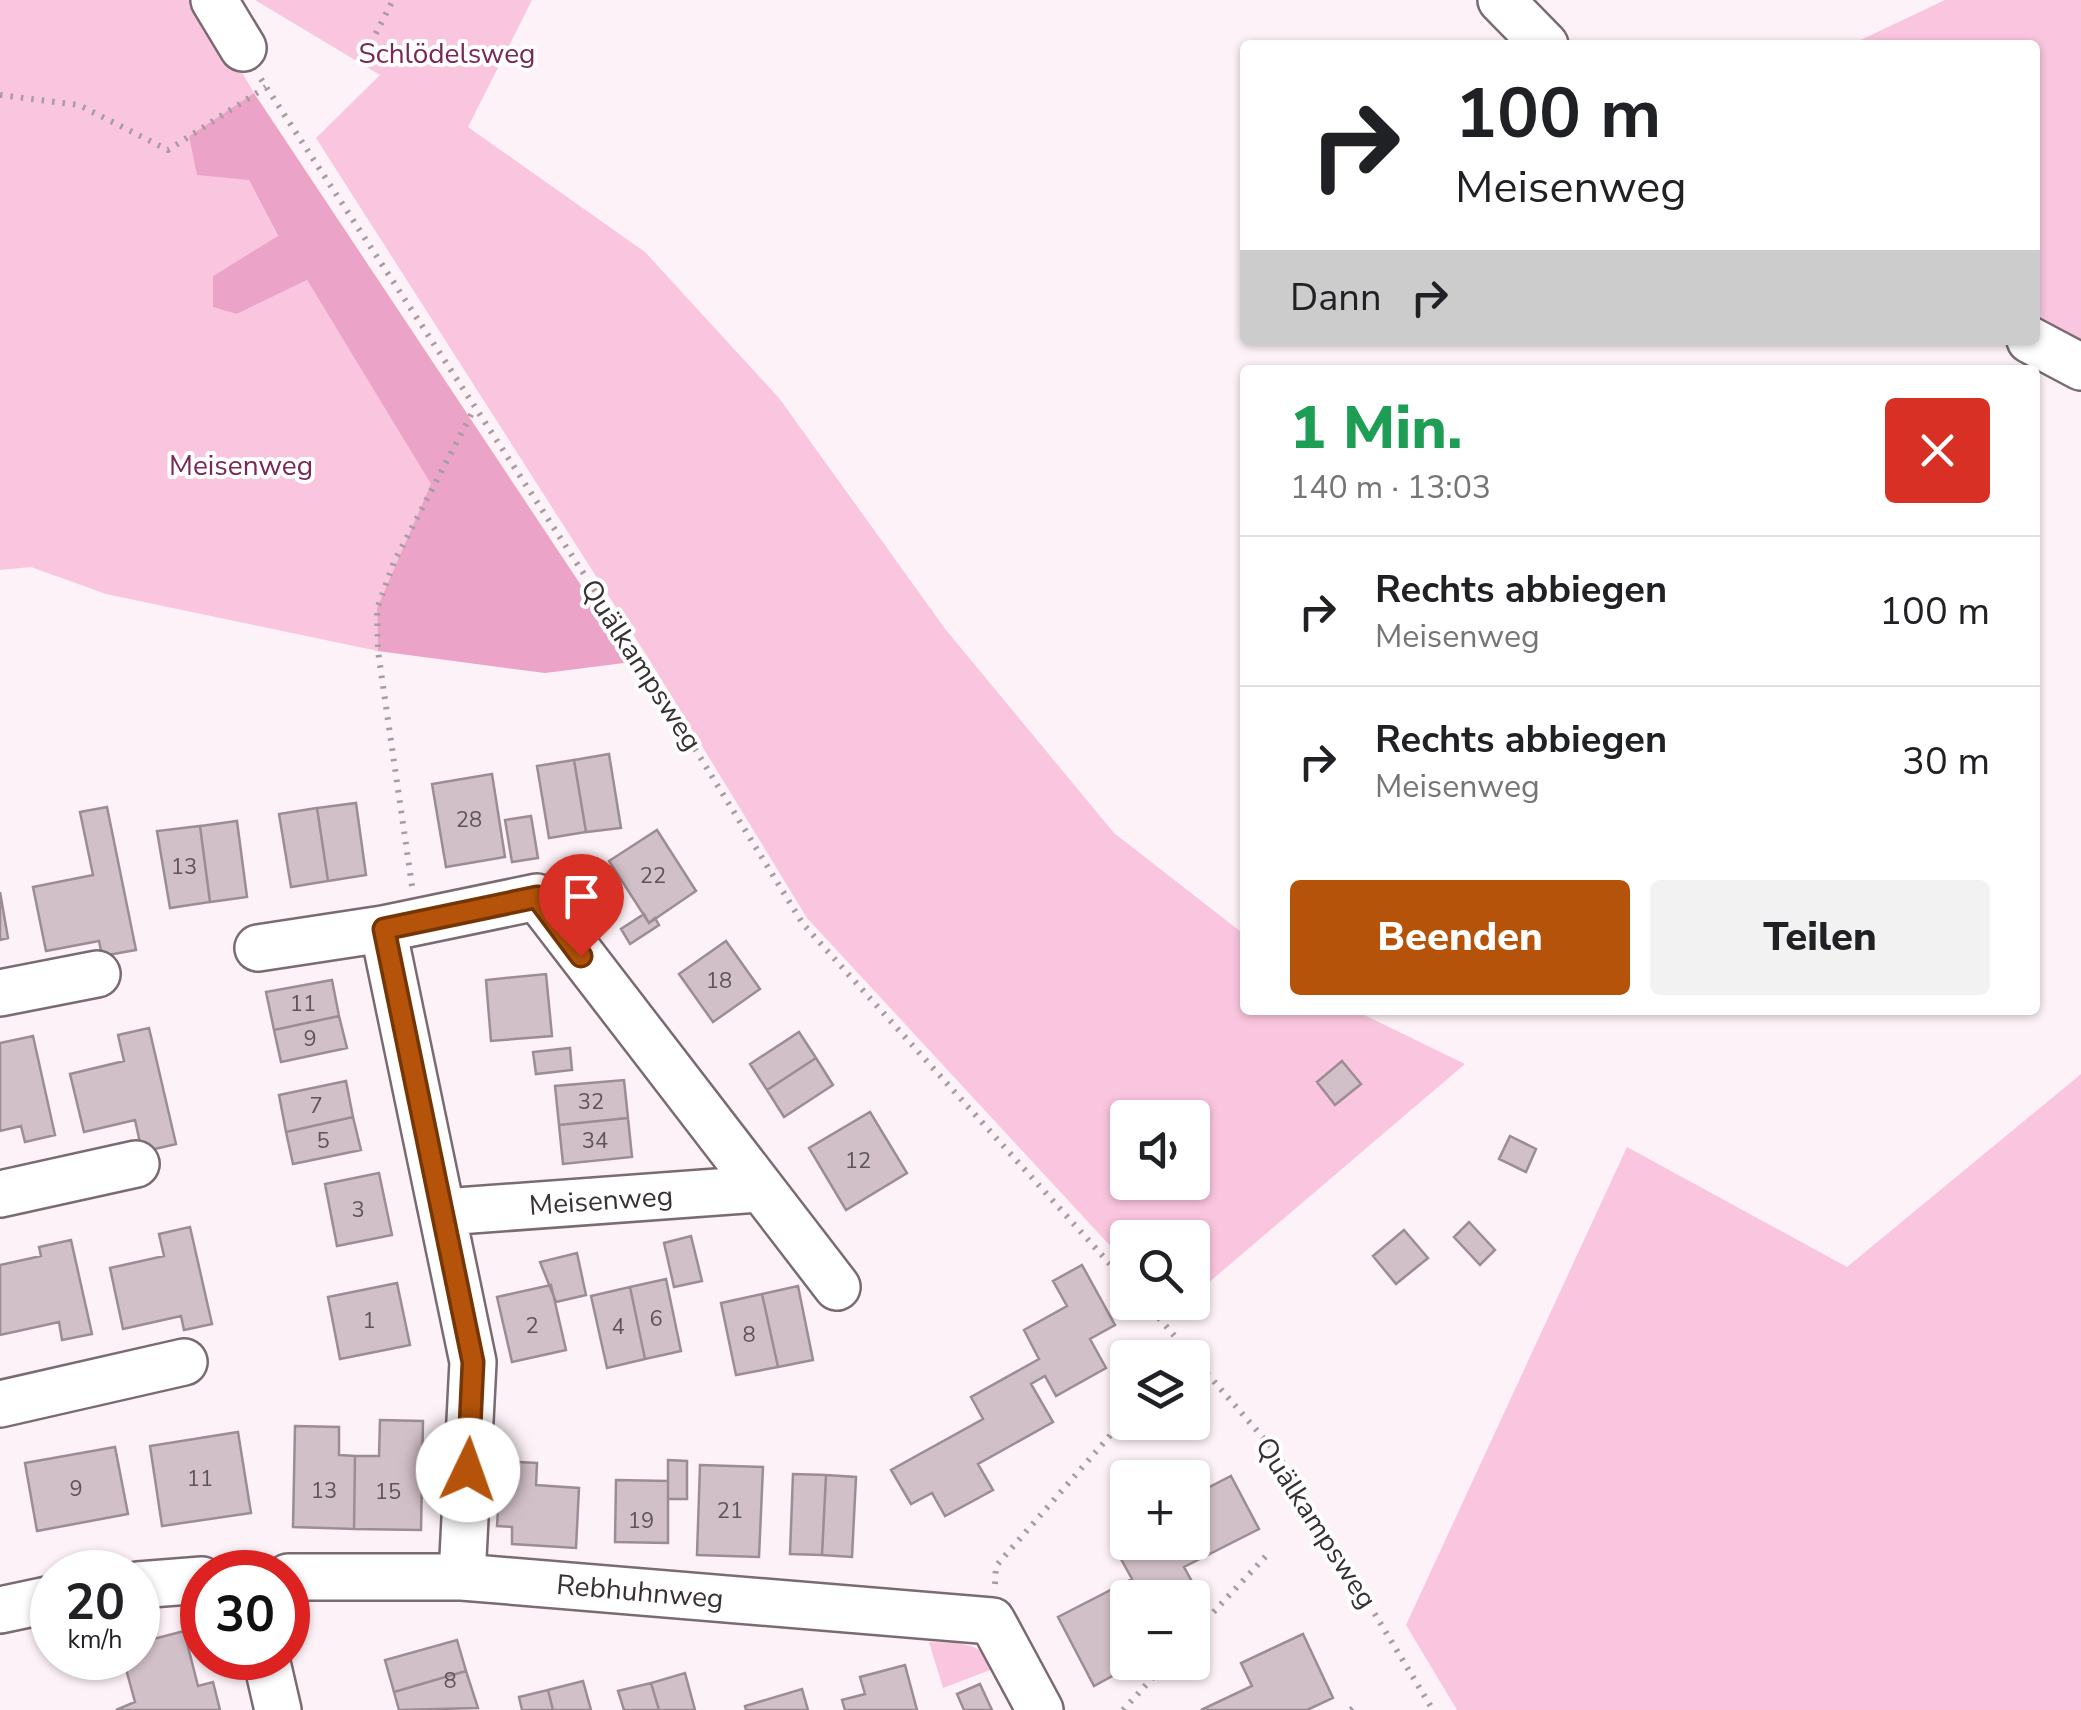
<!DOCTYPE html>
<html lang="de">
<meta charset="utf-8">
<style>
:root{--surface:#fff;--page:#f2f2f2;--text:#202124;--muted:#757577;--line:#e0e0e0;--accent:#b45309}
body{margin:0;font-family:"Nunito Sans",sans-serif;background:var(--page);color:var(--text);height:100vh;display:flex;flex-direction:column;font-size:38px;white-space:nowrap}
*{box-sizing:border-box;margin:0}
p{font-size:32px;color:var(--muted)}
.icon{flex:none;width:55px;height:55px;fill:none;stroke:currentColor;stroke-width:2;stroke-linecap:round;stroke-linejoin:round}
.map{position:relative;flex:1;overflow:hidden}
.sheet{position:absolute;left:1240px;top:365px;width:800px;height:650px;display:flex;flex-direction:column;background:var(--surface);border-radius:10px;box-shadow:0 2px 8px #0004}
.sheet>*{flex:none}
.top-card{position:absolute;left:1240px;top:40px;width:800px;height:305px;border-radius:10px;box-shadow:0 2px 8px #0004;background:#fff;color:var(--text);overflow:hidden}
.buttons{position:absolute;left:1110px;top:1100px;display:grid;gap:20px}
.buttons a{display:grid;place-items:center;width:100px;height:100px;border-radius:10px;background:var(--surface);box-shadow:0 2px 8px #0004;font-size:50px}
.speed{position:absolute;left:30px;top:1550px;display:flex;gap:20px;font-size:50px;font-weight:700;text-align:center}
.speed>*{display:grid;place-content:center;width:130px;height:130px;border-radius:50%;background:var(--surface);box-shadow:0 2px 8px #0004;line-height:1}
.speed small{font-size:25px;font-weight:400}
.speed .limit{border:15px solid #d22;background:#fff;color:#111}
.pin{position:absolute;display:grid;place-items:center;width:85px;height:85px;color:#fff;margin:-102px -42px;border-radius:50% 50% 50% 0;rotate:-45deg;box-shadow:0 0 10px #0007}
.pin .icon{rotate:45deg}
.me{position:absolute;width:110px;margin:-55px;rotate:3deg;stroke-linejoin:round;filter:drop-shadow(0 0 8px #0008)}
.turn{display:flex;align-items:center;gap:35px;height:210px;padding:0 50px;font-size:45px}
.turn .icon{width:130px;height:130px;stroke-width:2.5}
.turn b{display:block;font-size:70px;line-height:85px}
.then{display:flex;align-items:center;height:95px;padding:0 50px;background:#0003;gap:20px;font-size:38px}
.round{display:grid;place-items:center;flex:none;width:105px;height:105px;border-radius:10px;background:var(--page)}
.overview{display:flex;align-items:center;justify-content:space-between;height:170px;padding:0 50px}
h1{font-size:60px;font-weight:800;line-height:75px;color:#1e9e55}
.button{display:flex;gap:20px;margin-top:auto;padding:20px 50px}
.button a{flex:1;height:115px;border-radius:10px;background:var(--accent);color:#fff;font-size:40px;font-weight:800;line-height:115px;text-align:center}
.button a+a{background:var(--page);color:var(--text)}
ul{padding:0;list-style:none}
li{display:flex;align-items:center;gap:30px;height:150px;padding:0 50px;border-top:2px solid var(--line)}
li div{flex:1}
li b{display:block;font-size:38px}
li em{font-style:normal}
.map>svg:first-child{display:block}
.green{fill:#fac6df;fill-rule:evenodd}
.forest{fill:#eba3c7}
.building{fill:#d2c0c8;stroke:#9d8c94;stroke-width:2.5}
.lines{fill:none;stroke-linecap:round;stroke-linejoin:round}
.minor-casing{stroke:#7a6a71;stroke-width:50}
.path{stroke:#a69da1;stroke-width:6;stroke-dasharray:2.5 8;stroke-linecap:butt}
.minor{stroke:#fff;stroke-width:45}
.route-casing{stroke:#753606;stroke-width:25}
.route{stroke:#b45309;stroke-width:18}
.labels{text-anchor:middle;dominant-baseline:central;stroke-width:8;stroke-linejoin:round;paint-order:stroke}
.number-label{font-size:22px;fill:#5e5559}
.park-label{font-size:28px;fill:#792857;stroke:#fff}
.street-label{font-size:28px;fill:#383134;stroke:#fff}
</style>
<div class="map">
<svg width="2081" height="1710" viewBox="0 0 2081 1710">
<rect width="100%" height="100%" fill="#fdf2f7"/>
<path class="green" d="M0,0H200L254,93L189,136L249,180L278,237L213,276L237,314L307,280L432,484L377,608L378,651L106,594L31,567L0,570Z
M255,0H532L468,127L645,252L779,398L946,630L1114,833L1245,935V1010H1354L1465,1064L1193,1296L1192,1238H1128L1127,1264L807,918L647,656L316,138L380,75ZM1128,1118H1192V1182H1128Z
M1945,0H2081V354L2035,329V45H1850Z
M2081,1074V1710H1457L1406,1625L1627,1147L1847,1267Z
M929,1642C959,1643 979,1641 998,1667L943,1688Z"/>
<path class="forest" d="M254,93L632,662L545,673L378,651L377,608L431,484L307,280L237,314L213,307V276L278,236L249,180L197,175L189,136Z"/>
<path class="building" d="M609,754L621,828L586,832L574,760Z
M574,760L586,832L549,838L537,766Z
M492,774L505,857L446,867L432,784Z
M356,803L366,875L328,881L317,808Z
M107,807L136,950L102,956L99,941L46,951L33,887L93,875L80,812Z
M317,808L328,881L291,887L279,814Z
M531,816L538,858L512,862L505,820Z
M237,821L247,897L210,902L200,826Z
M200,826L210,902L170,908L157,831Z
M657,830L696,891L649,923L609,861Z
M0,892L8,938L0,940Z
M644,914L649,923L655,918L659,925L630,944L621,929Z
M726,941L760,989L713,1022L679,974Z
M546,974L552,1036L491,1041L486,980Z
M332,980L339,1016L274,1030L266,992Z
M339,1016L347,1048L281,1062L274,1030Z
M149,1028L176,1144L142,1152L135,1120L84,1132L70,1074L124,1061L118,1035Z
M799,1032L816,1058L767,1090L750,1064Z
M33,1036L55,1135L25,1142L21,1126L0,1131V1043Z
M570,1048L572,1070L536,1074L533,1052Z
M816,1058L833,1085L784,1117L767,1090Z
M1342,1061L1361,1084L1335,1105L1317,1082Z
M624,1080L628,1118L559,1125L555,1086Z
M346,1081L353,1117L286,1132L279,1095Z
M870,1112L907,1173L846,1210L809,1148Z
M353,1117L361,1150L293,1164L286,1132Z
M628,1118L632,1157L563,1164L559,1125Z
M1510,1136L1536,1149L1526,1172L1499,1159Z
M379,1173L392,1235L337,1246L325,1184Z
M1469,1222L1495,1250L1480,1265L1454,1237Z
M190,1227L212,1324L184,1330L181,1316L123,1329L110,1268L164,1256L159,1234Z
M1404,1230L1428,1258L1396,1284L1373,1256Z
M691,1236L702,1281L674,1287L664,1243Z
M71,1240L92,1334L62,1340L59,1322L0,1335V1265L41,1256L39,1247Z
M577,1253L586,1295L556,1302L540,1262Z
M1082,1265L1115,1325L1090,1339L1106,1368L1056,1396L1045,1376L1031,1384L1053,1422L978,1464L993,1490L945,1516L932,1493L911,1504L891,1470L983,1419L971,1397L1039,1359L1024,1330L1067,1306L1053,1281Z
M666,1279L681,1351L645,1359L630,1287Z
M397,1283L410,1345L340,1359L328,1297Z
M551,1285L566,1350L512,1362L497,1297Z
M798,1286L813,1360L778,1367L762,1294Z
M630,1287L645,1359L607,1368L591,1296Z
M762,1294L778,1367L736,1375L721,1303Z
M380,1420L423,1421L421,1530L354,1529L355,1456H379Z
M295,1426L339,1427V1455L355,1456L354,1529L293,1527Z
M238,1432L251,1513L162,1526L150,1446Z
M115,1447L128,1514L37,1531L25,1463Z
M668,1460L687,1461V1499H668Z
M501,1461L537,1463L536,1485L579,1488L576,1548L512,1544V1527L497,1526Z
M700,1465L763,1467L759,1557L697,1555Z
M793,1474L826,1475L822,1555L790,1554Z
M826,1475L856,1477L852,1557L822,1555Z
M1231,1476L1259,1529L1184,1567L1199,1594L1128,1598V1662H1138L1094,1686L1058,1617L1132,1579L1121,1559L1152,1542H1192V1496Z
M616,1480L668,1481V1543L615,1542Z
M184,1631L198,1686L213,1682L220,1710H116L135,1702L123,1658H138V1643Z
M1303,1634L1333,1698L1307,1710H1201L1252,1686L1241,1663Z
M457,1640L466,1671L394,1692L385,1660Z
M905,1665L917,1710H845L842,1700L865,1694L860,1677Z
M466,1671L478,1708L399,1710L394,1692Z
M685,1673L695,1710H659L651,1683Z
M583,1681L591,1710H553L548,1690Z
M651,1683L659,1710H624L618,1691Z
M980,1684L992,1710H964L957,1694Z
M802,1689L808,1710H746L745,1706Z
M548,1690L553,1710H522L519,1697Z"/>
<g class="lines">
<g class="minor-casing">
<path id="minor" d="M214,0L243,48
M1501,0L1545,45
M2030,340L2081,367
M383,929L473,1362L462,1577
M258,948L383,929L537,897L837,1287
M0,993L97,974
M0,1194L136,1164
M444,1212L758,1189
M0,1404L184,1362
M288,1577H462L992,1621L1040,1710
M138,1585L202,1580
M0,1610L52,1599
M266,1658L278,1710"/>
</g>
<path class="path" d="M371,43L393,0
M261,79L642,663L803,924L1128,1284
M0,95L79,105L168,150L266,87
M412,886L378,651L377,609L394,562L474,409
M1145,1302L1279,1456L1433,1710
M995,1584L996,1566L1128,1415
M1192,1635L1266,1556
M1123,1710L1167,1662
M1351,1710L1353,1708"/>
<use href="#minor" class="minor"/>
</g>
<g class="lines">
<g class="route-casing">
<path id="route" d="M468,1470L473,1362L384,929L537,897L581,956"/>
</g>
<use href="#route" class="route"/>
</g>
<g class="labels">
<g class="number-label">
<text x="469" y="820">28</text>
<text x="184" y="867">13</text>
<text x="653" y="876">22</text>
<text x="719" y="981">18</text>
<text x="303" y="1004">11</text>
<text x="310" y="1039">9</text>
<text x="591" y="1102">32</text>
<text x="316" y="1106">7</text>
<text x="323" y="1141">5</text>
<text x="595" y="1141">34</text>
<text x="858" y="1161">12</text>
<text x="358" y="1210">3</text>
<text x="656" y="1319">6</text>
<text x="369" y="1321">1</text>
<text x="532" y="1326">2</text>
<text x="618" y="1327">4</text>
<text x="749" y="1335">8</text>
<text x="200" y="1479">11</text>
<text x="76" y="1489">9</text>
<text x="324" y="1491">13</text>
<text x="388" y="1492">15</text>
<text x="730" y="1511">21</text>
<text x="641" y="1521">19</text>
<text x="450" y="1681">8</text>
</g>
<g class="park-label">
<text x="447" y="54">Schlödelsweg</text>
<text x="241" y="466">Meisenweg</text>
</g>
<g class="street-label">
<text transform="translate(641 665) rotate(57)">Quälkampsweg</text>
<text transform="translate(601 1201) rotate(-4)">Meisenweg</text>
<text transform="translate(1316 1523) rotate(57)">Quälkampsweg</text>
<text transform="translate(640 1592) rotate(5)">Rebhuhnweg</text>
</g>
</g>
</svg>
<div class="buttons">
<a><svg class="icon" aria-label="sound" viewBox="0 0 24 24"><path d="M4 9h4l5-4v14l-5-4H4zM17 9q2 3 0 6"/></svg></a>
<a><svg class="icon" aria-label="search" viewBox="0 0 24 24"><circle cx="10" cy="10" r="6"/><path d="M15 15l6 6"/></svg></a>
<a><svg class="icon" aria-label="layers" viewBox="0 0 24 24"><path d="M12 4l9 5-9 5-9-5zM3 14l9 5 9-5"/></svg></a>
<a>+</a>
<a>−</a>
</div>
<div class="speed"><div>20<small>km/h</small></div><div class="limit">30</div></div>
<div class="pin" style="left:581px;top:956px;background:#d93025"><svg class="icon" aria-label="arrive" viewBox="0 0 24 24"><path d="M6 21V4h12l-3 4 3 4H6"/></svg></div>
<svg class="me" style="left:468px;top:1470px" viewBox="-20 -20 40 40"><circle r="19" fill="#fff"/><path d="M0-13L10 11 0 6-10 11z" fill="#b45309"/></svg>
<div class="top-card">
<div class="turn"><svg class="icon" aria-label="right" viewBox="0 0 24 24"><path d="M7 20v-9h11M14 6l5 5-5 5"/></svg><div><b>100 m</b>Meisenweg</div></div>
<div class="then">Dann<svg class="icon" aria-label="right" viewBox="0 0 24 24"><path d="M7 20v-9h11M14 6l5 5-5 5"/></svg></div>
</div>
<section class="sheet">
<div class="overview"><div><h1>1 Min.</h1><p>140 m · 13:03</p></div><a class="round" style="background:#d93025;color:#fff"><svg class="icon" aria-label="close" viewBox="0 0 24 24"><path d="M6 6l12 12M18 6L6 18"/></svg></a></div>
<ul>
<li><svg class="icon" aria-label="right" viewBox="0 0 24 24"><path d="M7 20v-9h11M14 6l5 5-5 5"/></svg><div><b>Rechts abbiegen</b><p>Meisenweg</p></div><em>100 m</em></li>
<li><svg class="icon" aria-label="right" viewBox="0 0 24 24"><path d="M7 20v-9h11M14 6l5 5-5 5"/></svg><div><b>Rechts abbiegen</b><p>Meisenweg</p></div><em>30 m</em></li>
</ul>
<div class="button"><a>Beenden</a><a>Teilen</a></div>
</section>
</div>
